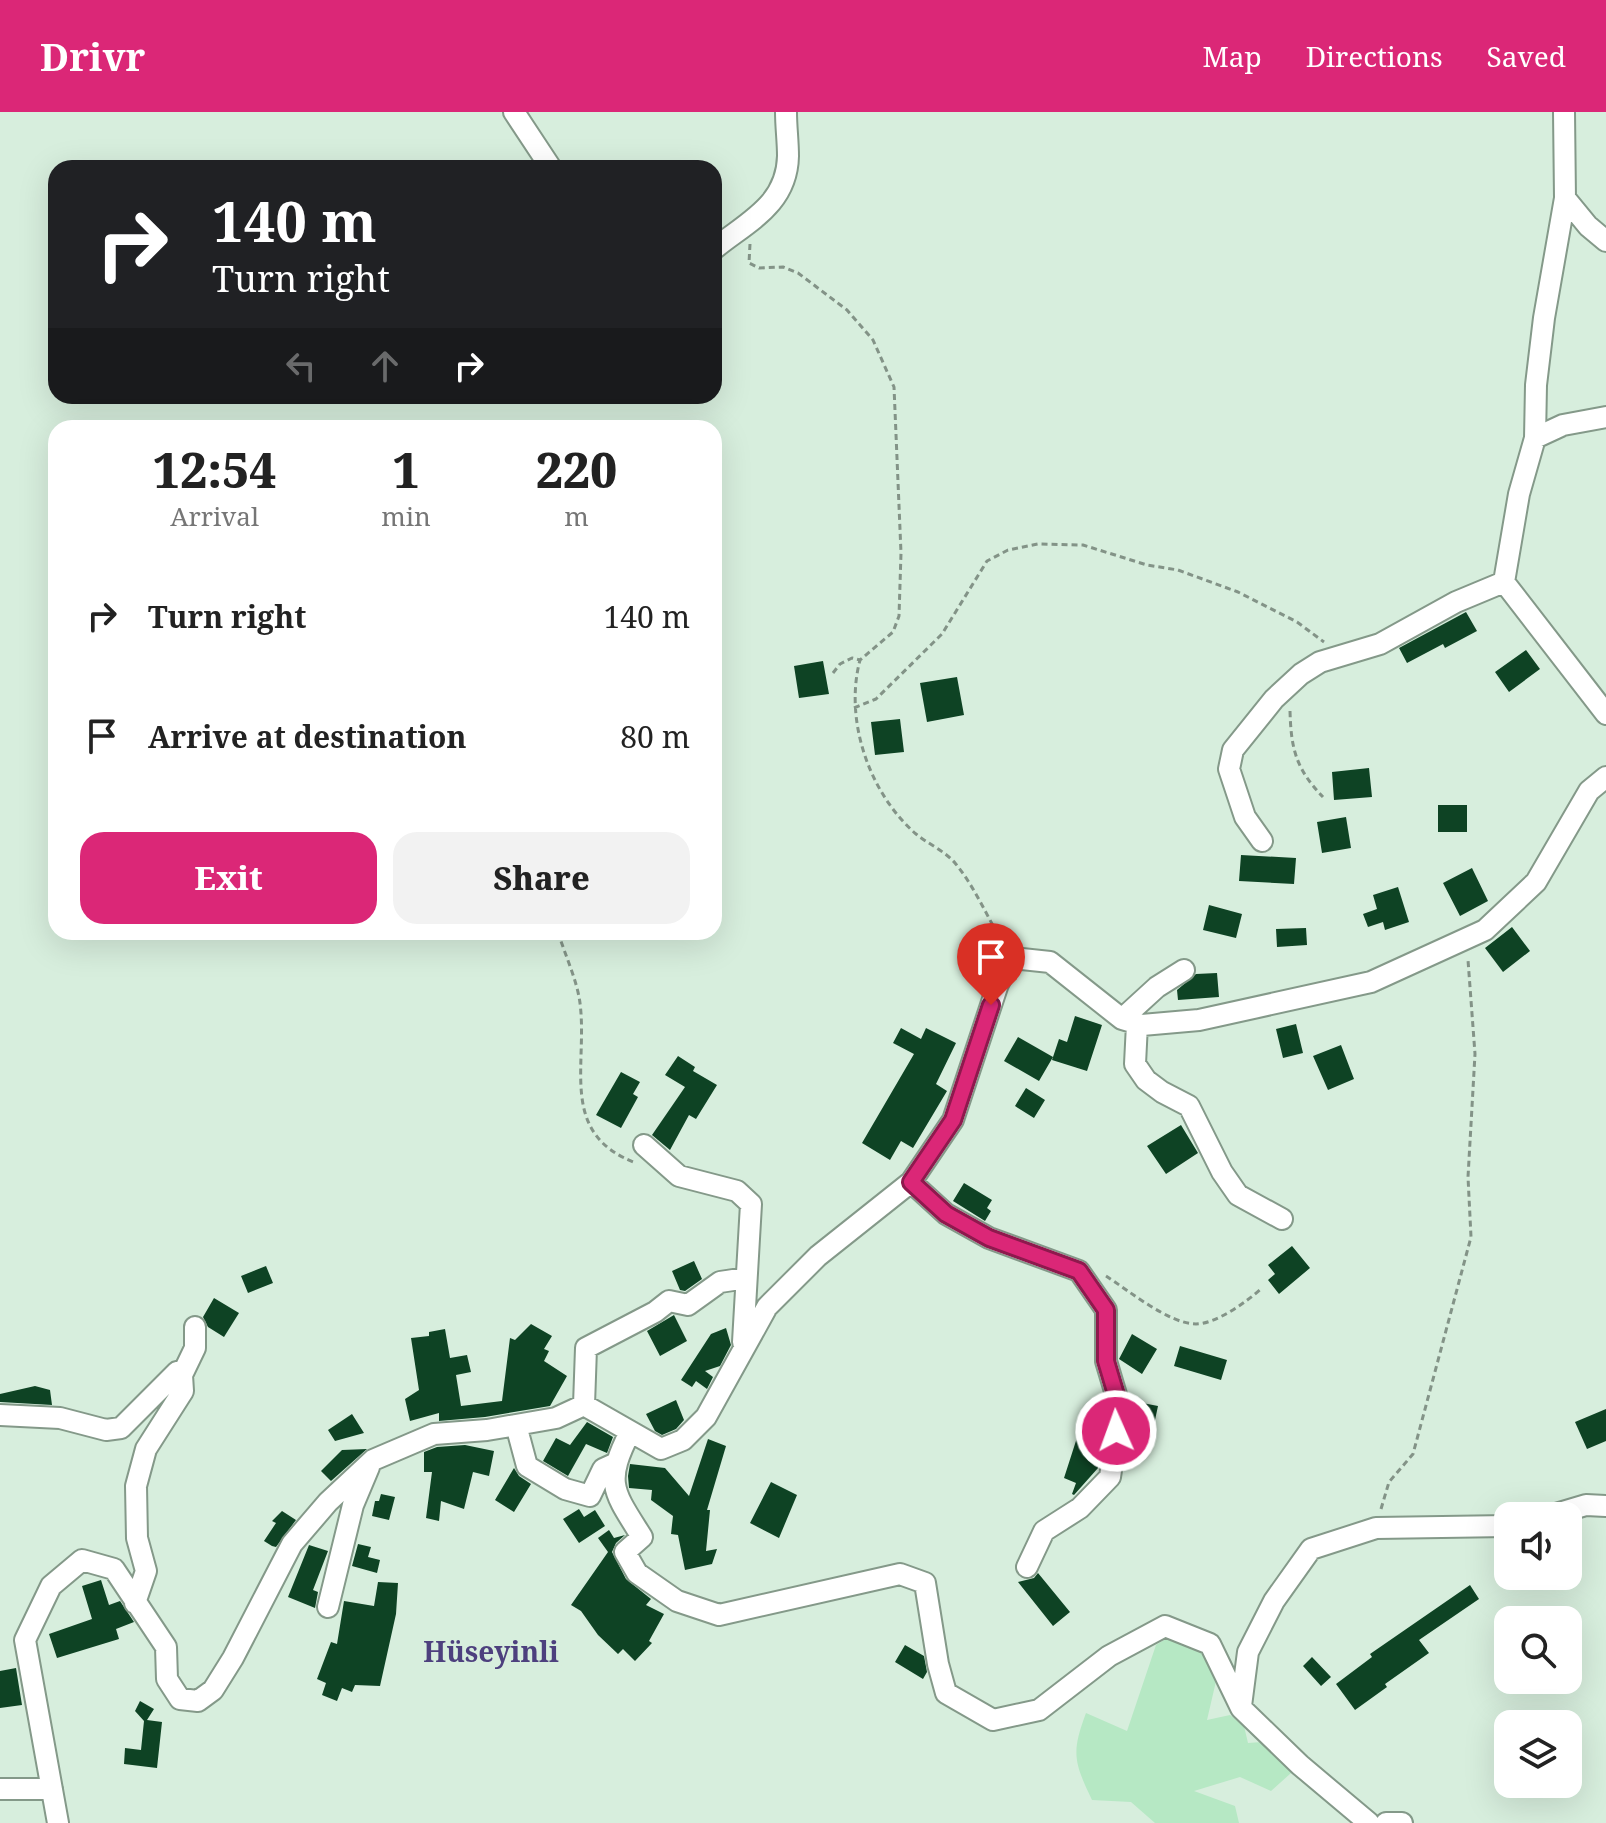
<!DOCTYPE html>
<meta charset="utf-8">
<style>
:root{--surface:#fff;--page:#f2f2f2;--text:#222;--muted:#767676;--accent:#db2777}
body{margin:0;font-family:"Noto Serif",serif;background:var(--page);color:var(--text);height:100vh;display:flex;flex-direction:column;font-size:30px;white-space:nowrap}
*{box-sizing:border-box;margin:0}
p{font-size:26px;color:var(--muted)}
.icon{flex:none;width:44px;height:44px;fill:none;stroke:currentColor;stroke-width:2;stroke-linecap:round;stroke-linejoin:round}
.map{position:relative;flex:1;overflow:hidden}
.panel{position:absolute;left:48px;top:308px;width:674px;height:520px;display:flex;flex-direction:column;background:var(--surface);border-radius:24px;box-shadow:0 8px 32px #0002}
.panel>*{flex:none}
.banner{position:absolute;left:48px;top:48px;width:674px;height:244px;border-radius:24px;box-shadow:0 8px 32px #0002;background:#202124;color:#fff;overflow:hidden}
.tools{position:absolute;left:1494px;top:1390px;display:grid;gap:16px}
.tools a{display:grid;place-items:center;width:88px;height:88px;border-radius:16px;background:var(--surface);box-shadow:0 8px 32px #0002;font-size:40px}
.pin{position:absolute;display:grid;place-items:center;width:68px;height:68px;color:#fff;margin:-82px -34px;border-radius:50% 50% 50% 0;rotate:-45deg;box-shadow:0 0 8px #0007}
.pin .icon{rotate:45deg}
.me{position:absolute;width:88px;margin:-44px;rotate:358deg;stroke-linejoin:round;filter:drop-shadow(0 0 6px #0008)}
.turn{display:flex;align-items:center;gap:28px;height:168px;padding:0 32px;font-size:36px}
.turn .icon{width:104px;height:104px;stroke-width:2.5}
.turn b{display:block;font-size:56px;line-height:68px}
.lanes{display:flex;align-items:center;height:76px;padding:0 32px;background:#0003;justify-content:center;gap:40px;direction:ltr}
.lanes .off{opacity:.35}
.eta{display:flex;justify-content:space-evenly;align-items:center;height:136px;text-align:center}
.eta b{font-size:48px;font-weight:800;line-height:56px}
.action{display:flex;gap:16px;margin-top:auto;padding:16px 32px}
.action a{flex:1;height:92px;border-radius:24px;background:var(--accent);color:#fff;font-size:32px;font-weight:800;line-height:92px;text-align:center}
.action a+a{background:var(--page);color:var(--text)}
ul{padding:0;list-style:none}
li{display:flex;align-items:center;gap:24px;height:120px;padding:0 32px}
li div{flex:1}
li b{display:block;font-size:30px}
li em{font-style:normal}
header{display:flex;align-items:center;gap:48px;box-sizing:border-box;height:112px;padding:0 40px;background:var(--accent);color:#fff}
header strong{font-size:38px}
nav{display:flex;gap:44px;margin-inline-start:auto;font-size:28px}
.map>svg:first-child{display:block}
.green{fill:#b6e8c4}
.building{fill:#0e4324}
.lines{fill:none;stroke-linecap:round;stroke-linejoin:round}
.minor-casing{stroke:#849989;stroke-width:24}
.path{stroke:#839387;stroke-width:3;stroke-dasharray:6 4;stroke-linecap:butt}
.minor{stroke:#fff;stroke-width:20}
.route-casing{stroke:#8e194d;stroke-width:20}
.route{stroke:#db2777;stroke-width:14}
.labels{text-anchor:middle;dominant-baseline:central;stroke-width:8;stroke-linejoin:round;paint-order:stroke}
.quarter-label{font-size:28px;font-weight:bold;fill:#4d407e;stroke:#d7eedd}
</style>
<header>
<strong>Drivr</strong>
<nav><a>Map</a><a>Directions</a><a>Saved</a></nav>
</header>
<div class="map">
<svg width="1606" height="1711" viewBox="0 0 1606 1711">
<rect width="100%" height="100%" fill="#d7eedd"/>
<path class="green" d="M1178,1519L1220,1552L1207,1608L1230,1603L1244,1614L1248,1631L1276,1629L1300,1653L1271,1679L1240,1665L1194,1679L1235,1694L1239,1711H1155L1131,1690L1092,1688C1074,1650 1071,1641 1086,1601L1127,1619L1156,1533Z"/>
<path class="building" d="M1466,500L1477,519L1445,536L1443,532L1407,551L1399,536Z
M1526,538L1540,557L1509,580L1495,560Z
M823,549L829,582L799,586L794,554Z
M957,565L964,603L927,610L920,571Z
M900,607L904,640L875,643L871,610Z
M1369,656L1372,685L1334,688L1332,660Z
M1438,693H1467V720H1438Z
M1346,705L1351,736L1322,741L1317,710Z
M1241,743L1296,746L1294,772L1239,769Z
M1472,756L1488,789L1460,804L1443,771Z
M1398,775L1409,810L1385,818L1383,810L1368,815L1363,802L1377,797L1373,783Z
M1209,793L1242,802L1236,826L1203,818Z
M1512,815L1530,839L1503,860L1485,836Z
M1306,816L1307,833L1277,835L1276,817Z
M1217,861L1219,885L1178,888L1177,878L1196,862Z
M1075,904L1102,913L1087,959L1052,948L1059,927L1067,930Z
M1296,912L1303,941L1283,946L1276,917Z
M901,916L921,927L926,916L956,931L936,972L947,979L913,1036L901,1029L890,1048L862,1031L914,942L893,931Z
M1018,925L1053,945L1039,969L1004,949Z
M1341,933L1354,967L1328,978L1313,944Z
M678,944L695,955L693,959L717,973L696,1007L689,1003L670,1038L652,1023L685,975L665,963Z
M621,960L640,970L633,982L638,985L621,1016L596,1003Z
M1026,976L1045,988L1034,1006L1015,994Z
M1181,1013L1198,1041L1166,1062L1147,1034Z
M964,1071L992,1088L987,1096L991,1099L985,1109L953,1089Z
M1292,1134L1310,1156L1279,1182L1268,1168L1275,1162L1268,1153Z
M694,1149L702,1167L685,1179L680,1178L672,1159Z
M266,1154L273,1171L248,1181L241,1164Z
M214,1186L239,1201L224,1225L208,1215L203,1205Z
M674,1203L687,1229L660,1244L647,1219Z
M531,1212L552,1224L544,1237L549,1239L544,1249L567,1264L550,1294L485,1305L439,1309V1301L410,1309L405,1287L419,1278L411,1226L429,1224V1220L445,1217L450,1246L467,1243L471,1260L456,1263L461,1294L502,1289L510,1226L515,1228Z
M726,1216L731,1233L720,1254L705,1259L713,1265L707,1277L696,1269L692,1275L681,1268L711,1222Z
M1132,1222L1157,1237L1142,1262L1119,1247Z
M1180,1234L1227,1248L1221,1268L1174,1254Z
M35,1274L50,1278L52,1293L0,1290V1282Z
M676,1288L684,1308L676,1317L662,1323L655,1319L646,1302Z
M1132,1289L1158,1294L1152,1322L1130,1318Z
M1606,1297V1329L1587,1337L1575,1310Z
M352,1302L364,1321L335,1329L328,1318Z
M1084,1304L1105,1310L1098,1356L1074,1383L1072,1382L1076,1371L1064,1366Z
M587,1310L613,1325L607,1341L586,1332L568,1364L543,1349L556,1326L570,1333Z
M708,1327L726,1334L707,1398H710L706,1439L717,1437L712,1452L685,1458L678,1423L671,1422L673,1404L651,1388L652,1378L629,1376L628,1364L630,1352L665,1356L689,1384Z
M465,1333L494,1339L489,1364L473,1360L464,1397L441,1389L439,1409L426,1406L432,1360H424V1340L437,1335Z
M367,1337L331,1369L321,1359L342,1338Z
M514,1356L519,1364L531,1372L514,1400L495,1388Z
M771,1370L797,1383L779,1426L750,1411Z
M381,1382L395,1385L389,1408L372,1404L375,1389H379Z
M579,1397L584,1405L595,1398L605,1414L579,1431L563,1407Z
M282,1399L296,1408L276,1435L272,1434L264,1429L276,1411L272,1409Z
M609,1418L614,1426L625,1423L616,1431L612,1440L626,1467L651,1487L646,1493L664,1502L649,1529L652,1531L635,1549L623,1537L618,1542L598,1523L581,1499L571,1493L608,1440L598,1426Z
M358,1432L371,1435L368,1445L380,1448L377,1461L352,1454Z
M309,1433L328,1439L313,1478L318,1480L315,1496L288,1485Z
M1038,1461L1070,1500L1053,1514L1018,1470L1034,1466Z
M101,1468L109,1493L120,1489L134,1510L116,1517L119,1527L57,1546L49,1522L92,1507L82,1474Z
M378,1470L398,1471L396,1502L380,1574L355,1573L352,1580L342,1576L337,1589L322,1583L326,1571L317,1567L331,1530L337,1532L344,1489L374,1494Z
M1470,1473L1479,1487L1419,1528L1429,1541L1385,1572L1387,1575L1355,1598L1336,1572L1372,1545L1370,1542Z
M905,1533L924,1544L927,1560L923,1567L895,1550Z
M1312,1545L1331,1565L1321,1574L1303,1554Z
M16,1556L22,1593L0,1596V1559Z
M140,1589L154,1597L147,1608L162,1610L157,1656L124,1652L125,1636L141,1638L144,1609L135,1599Z"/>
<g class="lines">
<g class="minor-casing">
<path id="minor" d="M514,0L551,56
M1565,86L1588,114L1606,129
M714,137C747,110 787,93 788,44C788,29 786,15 786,0
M1535,326L1563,313L1606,305
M1504,470L1519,382L1535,326L1536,273L1544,206L1565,86L1564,0
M1262,729L1245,705L1229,657L1233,638L1274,587L1301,562L1320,550L1380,532L1456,490L1504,470L1606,602
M1122,907L1157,875L1184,858
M1137,912L1135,952L1146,968L1162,980L1189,994L1222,1060L1238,1083L1282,1107
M644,1033L679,1064L737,1079L751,1092L743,1230
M911,1070L946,1102L989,1126L1079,1159L1106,1198V1249L1120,1296L1110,1365L1080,1396L1044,1419L1027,1455
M182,1263L195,1236V1215
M584,1293L586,1236L655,1200L669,1189L688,1193L720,1170L746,1166
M0,1303L60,1306L106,1318L121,1316L177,1260L182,1263L183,1279L146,1337L136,1374L137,1426L146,1459L135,1491
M516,1313L527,1354L565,1377L590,1384L603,1357L614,1352
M630,1320C604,1371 613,1379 642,1425L625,1440L637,1461L677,1489L719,1503L900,1462L925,1471L938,1552L946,1581L993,1608L1039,1598L1109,1544L1165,1514L1210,1532L1241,1596L1300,1653L1369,1711
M1549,1404L1586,1393L1606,1394
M328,1495L353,1393L369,1355
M1241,1594L1248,1540L1274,1489L1311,1437L1376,1416L1508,1414
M0,1677H52
M58,1711L25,1528L51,1474L82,1448L114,1457L166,1535L167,1567L180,1587L198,1589L213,1578L233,1546L292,1432L328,1390L373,1348L434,1322L487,1318L556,1306L584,1293L661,1337L683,1328L706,1305L767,1195L818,1144L911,1070L953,1008L998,872L1012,846L1050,850L1122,907L1142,913L1199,908L1371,870L1485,818L1536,770L1589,679L1606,665
M1386,1711H1402"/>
</g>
<path class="path" d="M750,132L749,151L759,156L783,155L798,161L847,198L873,228L894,275L901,441L899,504L893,520L860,548C844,608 869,681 916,722C928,732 945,739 955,751C975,775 987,805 1003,831
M833,561L840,552L852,546L860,548
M854,596L876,587L942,522L987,449L1008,438L1038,432L1083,433L1147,453L1178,458L1238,480L1297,510L1324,530
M1290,599C1291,637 1296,657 1323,685
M558,820C565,843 577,868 580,891C588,954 558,1022 636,1051
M1106,1164C1128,1178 1169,1212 1196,1212C1216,1212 1248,1189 1262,1176
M1381,1397L1389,1370L1413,1342L1471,1125L1468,1065L1475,942L1468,848"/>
<use href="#minor" class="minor"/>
</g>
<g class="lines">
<g class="route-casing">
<path id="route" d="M991,893L953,1008L911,1070L946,1102L989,1126L1079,1159L1106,1198V1249L1120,1296L1116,1319"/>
</g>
<use href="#route" class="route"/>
</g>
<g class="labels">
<g class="quarter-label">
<text x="491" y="1539">Hüseyinli</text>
</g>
</g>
</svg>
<div class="tools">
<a><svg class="icon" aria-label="sound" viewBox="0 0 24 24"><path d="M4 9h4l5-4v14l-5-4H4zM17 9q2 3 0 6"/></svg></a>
<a><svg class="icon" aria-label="search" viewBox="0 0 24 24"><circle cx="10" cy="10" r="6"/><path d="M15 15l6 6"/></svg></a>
<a><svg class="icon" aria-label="layers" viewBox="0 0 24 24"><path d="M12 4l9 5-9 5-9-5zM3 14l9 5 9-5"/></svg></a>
</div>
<div class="pin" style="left:991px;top:893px;background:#d93025"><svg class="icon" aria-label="arrive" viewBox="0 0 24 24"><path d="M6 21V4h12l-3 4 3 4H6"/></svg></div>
<svg class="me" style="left:1116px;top:1319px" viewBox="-20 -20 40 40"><circle r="17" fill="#db2777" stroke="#fff" stroke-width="3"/><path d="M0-11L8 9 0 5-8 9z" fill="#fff"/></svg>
<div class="banner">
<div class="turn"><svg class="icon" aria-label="right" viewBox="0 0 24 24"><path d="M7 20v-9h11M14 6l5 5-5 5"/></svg><div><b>140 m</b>Turn right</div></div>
<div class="lanes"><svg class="icon off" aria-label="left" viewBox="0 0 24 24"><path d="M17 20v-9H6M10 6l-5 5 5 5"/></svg><svg class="icon off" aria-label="ahead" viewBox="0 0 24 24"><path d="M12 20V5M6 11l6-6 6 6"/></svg><svg class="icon" aria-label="right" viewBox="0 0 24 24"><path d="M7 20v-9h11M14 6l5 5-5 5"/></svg></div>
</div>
<section class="panel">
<div class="eta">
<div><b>12:54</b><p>Arrival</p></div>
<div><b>1</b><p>min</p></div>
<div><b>220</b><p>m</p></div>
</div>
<ul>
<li><svg class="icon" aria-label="right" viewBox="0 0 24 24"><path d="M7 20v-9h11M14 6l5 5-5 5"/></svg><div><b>Turn right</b></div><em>140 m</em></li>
<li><svg class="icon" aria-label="arrive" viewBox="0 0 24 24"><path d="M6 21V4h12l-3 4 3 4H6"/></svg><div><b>Arrive at destination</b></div><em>80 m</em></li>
</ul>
<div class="action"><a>Exit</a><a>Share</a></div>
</section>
</div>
